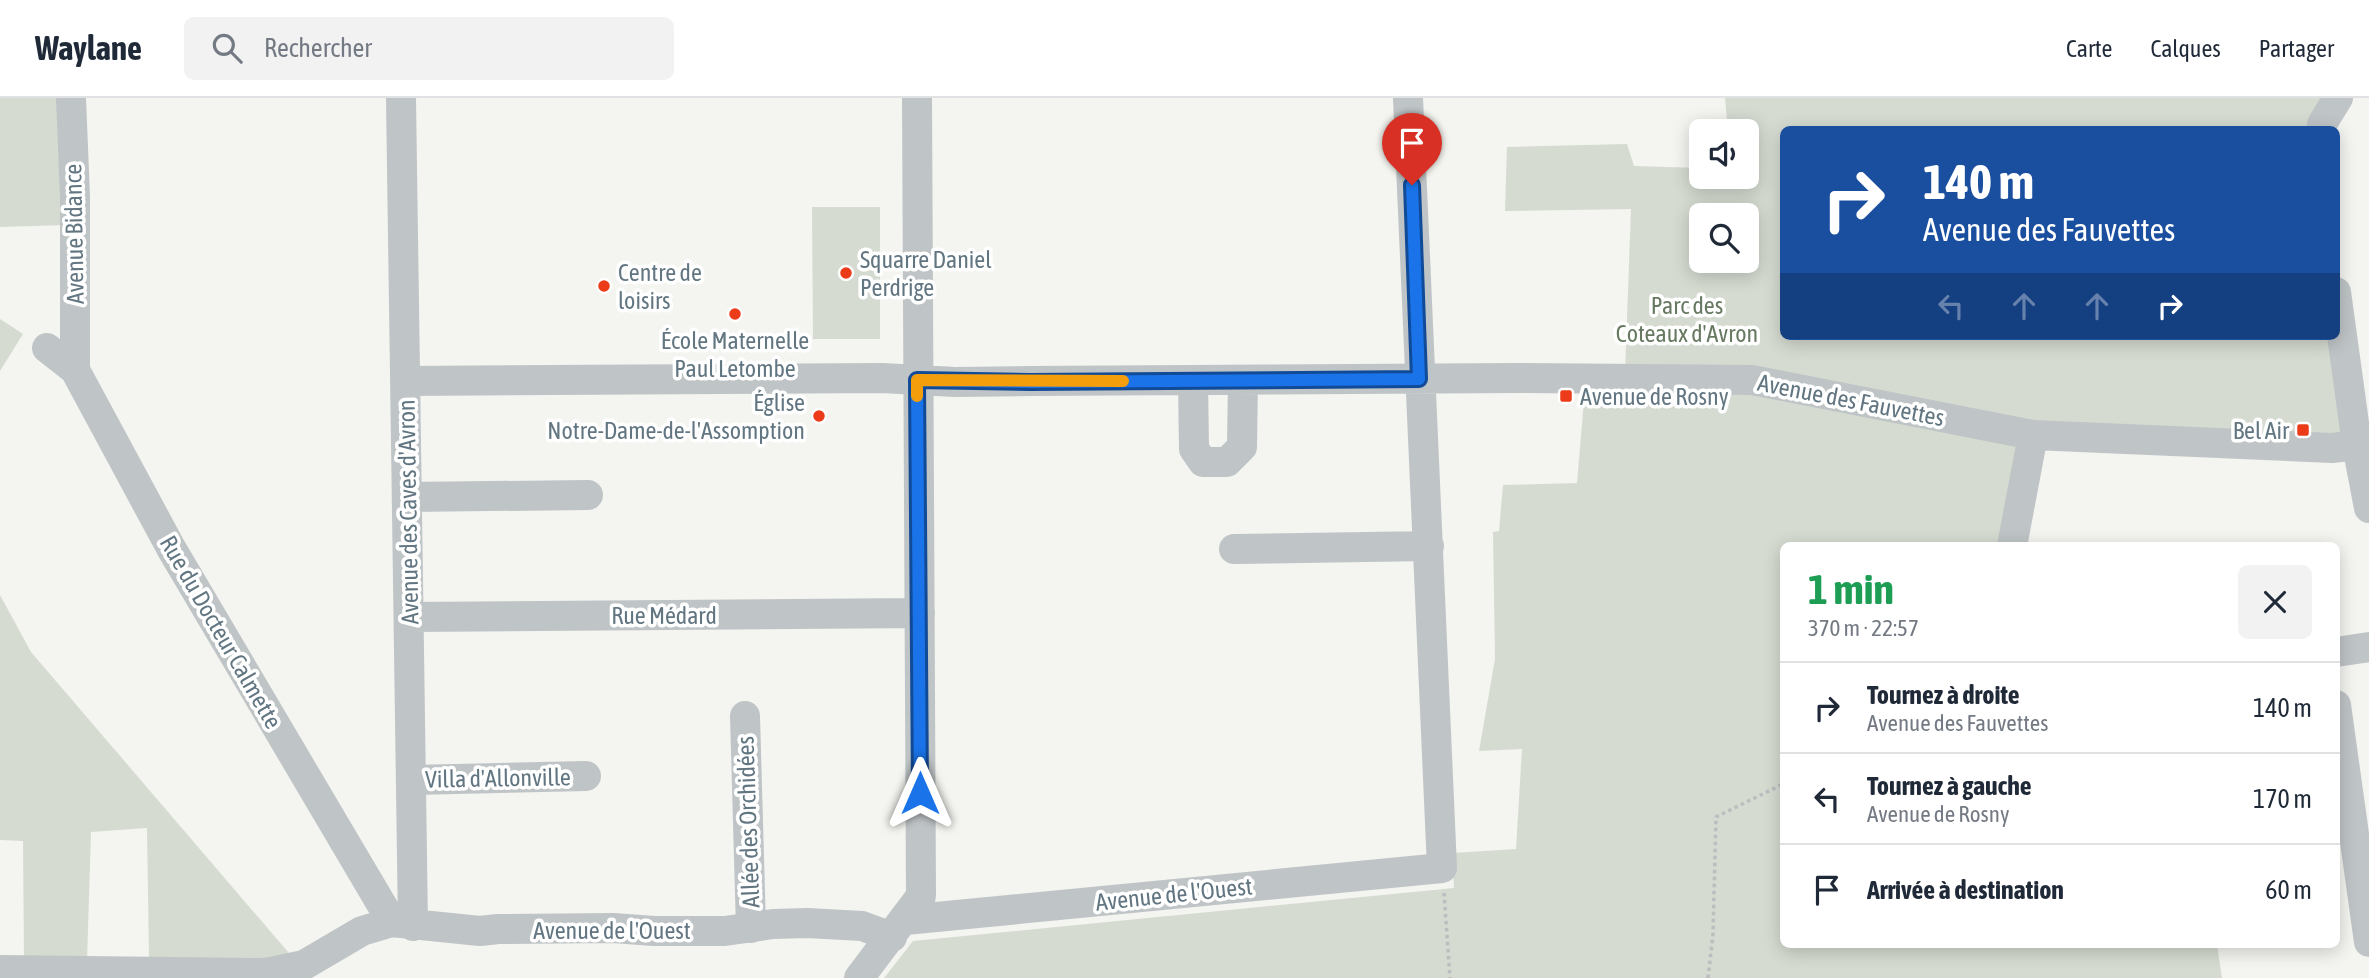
<!DOCTYPE html>
<html lang="fr">
<meta charset="utf-8">
<style>
:root{--surface:#fff;--page:#f2f2f3;--text:#1f2937;--muted:#747a83;--line:#e0e1e3}
body{margin:0;font-family:"Asap Condensed",sans-serif;background:var(--page);color:var(--text);height:100vh;display:flex;flex-direction:column;font-size:26px;white-space:nowrap}
*{box-sizing:border-box;margin:0}
p{font-size:23px;color:var(--muted)}
.icon{flex:none;width:38px;height:38px;fill:none;stroke:currentColor;stroke-width:2;stroke-linecap:round;stroke-linejoin:round}
.map{position:relative;flex:1;overflow:hidden}
.sheet{position:absolute;left:1780px;top:444px;width:560px;height:406px;display:flex;flex-direction:column;background:var(--surface);border-radius:10px;box-shadow:0 4px 18px #0003}
.sheet>*{flex:none}
.hud{position:absolute;left:1780px;top:28px;width:560px;height:214px;border-radius:10px;box-shadow:0 4px 18px #0003;background:#1a4fa0;color:#fff;overflow:hidden}
.tools{position:absolute;left:1689px;top:21px;display:grid;gap:14px}
.tools a{display:grid;place-items:center;width:70px;height:70px;border-radius:10px;background:var(--surface);box-shadow:0 4px 18px #0003;font-size:35px}
.pin{position:absolute;display:grid;place-items:center;width:60px;height:60px;color:#fff;margin:-72px -30px;border-radius:50% 50% 50% 0;rotate:-45deg;box-shadow:0 0 7px #0007}
.pin .icon{rotate:45deg}
.me{position:absolute;width:77px;margin:-38px;rotate:0deg;stroke-linejoin:round;filter:drop-shadow(0 0 5px #0008)}
.turn{display:flex;align-items:center;gap:24px;height:147px;padding:0 28px;font-size:32px}
.turn .icon{width:91px;height:91px;stroke-width:2.5}
.turn b{display:block;font-size:49px;line-height:60px}
.lanes{display:flex;align-items:center;height:66px;padding:0 28px;background:#0003;justify-content:center;gap:35px;direction:ltr}
.lanes .off{opacity:.35}
.round{display:grid;place-items:center;flex:none;width:74px;height:74px;border-radius:10px;background:var(--page)}
.summary{display:flex;align-items:center;justify-content:space-between;height:119px;padding:0 28px}
h1{font-size:42px;font-weight:700;line-height:52px;color:#1e9e55}
ul{padding:0;list-style:none}
li{display:flex;align-items:center;gap:21px;height:91px;padding:0 28px;border-top:2px solid var(--line)}
li div{flex:1}
li b{display:block;font-size:26px}
li em{font-style:normal}
header{display:flex;align-items:center;gap:42px;box-sizing:border-box;height:98px;padding:0 35px;background:var(--surface);border-bottom:2px solid var(--line)}
header strong{font-size:33px}
nav{display:flex;gap:38px;margin-inline-start:auto;font-size:24px}
.search{width:490px;height:63px;background:var(--page);display:flex;align-items:center;gap:18px;box-sizing:border-box;padding:0 24px;border-radius:10px;color:var(--muted);font-size:26px}
.map>svg:first-child{display:block}
.green{fill:#d5dbd1;fill-rule:evenodd}
.lines{fill:none;stroke-linecap:round;stroke-linejoin:round}
.path{stroke:#bbbdbf;stroke-width:3.5;stroke-dasharray:3.5 3.5;stroke-linecap:butt}
.minor{stroke:#bfc4c6;stroke-width:30}
.route-casing{stroke:#114b97;stroke-width:18}
.route{stroke:#1a73e8;stroke-width:12}
.slow{stroke:#f59e0b;stroke-width:12}
.poi-dot{fill:#eb3b19;stroke:#fff;stroke-width:2.5}
.labels{text-anchor:middle;dominant-baseline:central;stroke-width:7;stroke-linejoin:round;paint-order:stroke}
.street-label{font-size:24px;fill:#627682;stroke:#fff}
.poi-label{font-size:24px;fill:#627682;stroke:#fff;text-anchor:start}
.park-label{font-size:24px;fill:#677961;stroke:#fff}
</style>
<header>
<strong>Waylane</strong>
<div class="search"><svg class="icon" aria-label="search" viewBox="0 0 24 24"><circle cx="10" cy="10" r="6"/><path d="M15 15l6 6"/></svg>Rechercher</div>
<nav><a>Carte</a><a>Calques</a><a>Partager</a></nav>
</header>
<div class="map">
<svg width="2369" height="880" viewBox="0 0 2369 880">
<rect width="100%" height="100%" fill="#f4f4f0"/>
<path class="green" d="M0,0H62L66,127L0,129Z
M1725,0H2338L2322,31L1783,32V238H2336L2357,347L2034,337L2012,448H1783V847H2217L2222,880H884L913,843L1454,790L1452,755L1516,751L1522,651L1479,653L1495,561L1493,434L1499,433L1503,387L1577,385L1584,302H1624L1631,111L1505,113L1507,49L1627,46L1634,68L1701,70V79H1746V33H1728ZM1701,117H1746V163H1701Z
M812,109H880V241H813Z
M0,221L23,236L0,273Z
M0,497L31,554L294,861L149,860L147,730L91,734L87,863H24L23,743L0,742Z"/>
<g class="lines">
<path class="path" d="M1444,795L1450,880
M1708,880L1713,836L1716,719L1783,686"/>
<path class="minor" d="M71,0L75,99V272
M401,0L413,828
M2322,32V26L2338,0
M2336,194L2357,347L2369,410
M47,250L75,272L171,450L392,824
M1193,282L1194,351L1203,364H1227L1242,349L1243,282
M406,283L882,280L955,284L1030,283L1519,280L1752,282L2033,337L2332,350L2369,346
M408,399L588,397
M2012,448L2033,337
M1234,451L1429,448
M409,519L920,515
M2336,554L2369,549
M2336,607L2369,844
M745,618L751,830
M411,682L586,678
M905,822L1442,770L1408,0
M0,872L266,875L304,867L362,833L392,824L480,833L498,831L613,830L654,833H725L773,826L807,825L862,828L892,839
M859,880L921,798L917,0"/>
</g>
<g class="lines">
<g class="route-casing">
<path id="route" d="M920,695L917,282L1030,284L1419,281L1412,87"/>
</g>
<use href="#route" class="route"/>
<path class="slow" d="M917,298V282L1123,283"/>
</g>
<g class="poi-dot">
<circle cx="846" cy="175" r="7"/>
<circle cx="604" cy="188" r="7"/>
<circle cx="735" cy="216" r="7"/>
<rect x="1559" y="291" width="14" height="14" rx="3.5"/>
<circle cx="819" cy="318" r="7"/>
<rect x="2296" y="325" width="14" height="14" rx="3.5"/>
</g>
<g class="labels">
<g class="street-label">
<text transform="translate(74 136) rotate(-91)">Avenue Bidance</text>
<text transform="translate(1851 302) rotate(11)">Avenue des Fauvettes</text>
<text transform="translate(408 414) rotate(-91)">Avenue des Caves d'Avron</text>
<text x="664" y="517">Rue Médard</text>
<text transform="translate(221 534) rotate(60)">Rue du Docteur Calmette</text>
<text transform="translate(498 680) rotate(-1)">Villa d'Allonville</text>
<text transform="translate(748 724) rotate(-92)">Allée des Orchidées</text>
<text transform="translate(1174 796) rotate(-6)">Avenue de l'Ouest</text>
<text x="612" y="832">Avenue de l'Ouest</text>
</g>
<g class="poi-label">
<text x="860" y="161">Squarre Daniel<tspan x="860" dy="28">Perdrige</tspan></text>
<text x="618" y="174">Centre de<tspan x="618" dy="28">loisirs</tspan></text>
<text x="735" y="242" text-anchor="middle">École Maternelle<tspan x="735" dy="28">Paul Letombe</tspan></text>
<text x="1580" y="298">Avenue de Rosny</text>
<text x="805" y="304" text-anchor="end">Église<tspan x="805" dy="28">Notre-Dame-de-l'Assomption</tspan></text>
<text x="2289" y="332" text-anchor="end">Bel Air</text>
</g>
<g class="park-label">
<text x="1687" y="207">Parc des<tspan x="1687" dy="28">Coteaux d'Avron</tspan></text>
</g>
</g>
</svg>
<div class="tools">
<a><svg class="icon" aria-label="sound" viewBox="0 0 24 24"><path d="M4 9h4l5-4v14l-5-4H4zM17 9q2 3 0 6"/></svg></a>
<a><svg class="icon" aria-label="search" viewBox="0 0 24 24"><circle cx="10" cy="10" r="6"/><path d="M15 15l6 6"/></svg></a>
</div>
<div class="pin" style="left:1412px;top:87px;background:#d93025"><svg class="icon" aria-label="arrive" viewBox="0 0 24 24"><path d="M6 21V4h12l-3 4 3 4H6"/></svg></div>
<svg class="me" style="left:920px;top:695px" viewBox="-20 -20 40 40"><path d="M0-17L14 15 0 8-14 15z" fill="#1a73e8" stroke="#fff" stroke-width="4"/></svg>
<div class="hud">
<div class="turn"><svg class="icon" aria-label="right" viewBox="0 0 24 24"><path d="M7 20v-9h11M14 6l5 5-5 5"/></svg><div><b>140 m</b>Avenue des Fauvettes</div></div>
<div class="lanes"><svg class="icon off" aria-label="left" viewBox="0 0 24 24"><path d="M17 20v-9H6M10 6l-5 5 5 5"/></svg><svg class="icon off" aria-label="ahead" viewBox="0 0 24 24"><path d="M12 20V5M6 11l6-6 6 6"/></svg><svg class="icon off" aria-label="ahead" viewBox="0 0 24 24"><path d="M12 20V5M6 11l6-6 6 6"/></svg><svg class="icon" aria-label="right" viewBox="0 0 24 24"><path d="M7 20v-9h11M14 6l5 5-5 5"/></svg></div>
</div>
<section class="sheet">
<div class="summary"><div><h1>1 min</h1><p>370 m · 22:57</p></div><a class="round"><svg class="icon" aria-label="close" viewBox="0 0 24 24"><path d="M6 6l12 12M18 6L6 18"/></svg></a></div>
<ul>
<li><svg class="icon" aria-label="right" viewBox="0 0 24 24"><path d="M7 20v-9h11M14 6l5 5-5 5"/></svg><div><b>Tournez à droite</b><p>Avenue des Fauvettes</p></div><em>140 m</em></li>
<li><svg class="icon" aria-label="left" viewBox="0 0 24 24"><path d="M17 20v-9H6M10 6l-5 5 5 5"/></svg><div><b>Tournez à gauche</b><p>Avenue de Rosny</p></div><em>170 m</em></li>
<li><svg class="icon" aria-label="arrive" viewBox="0 0 24 24"><path d="M6 21V4h12l-3 4 3 4H6"/></svg><div><b>Arrivée à destination</b></div><em>60 m</em></li>
</ul>
</section>
</div>
